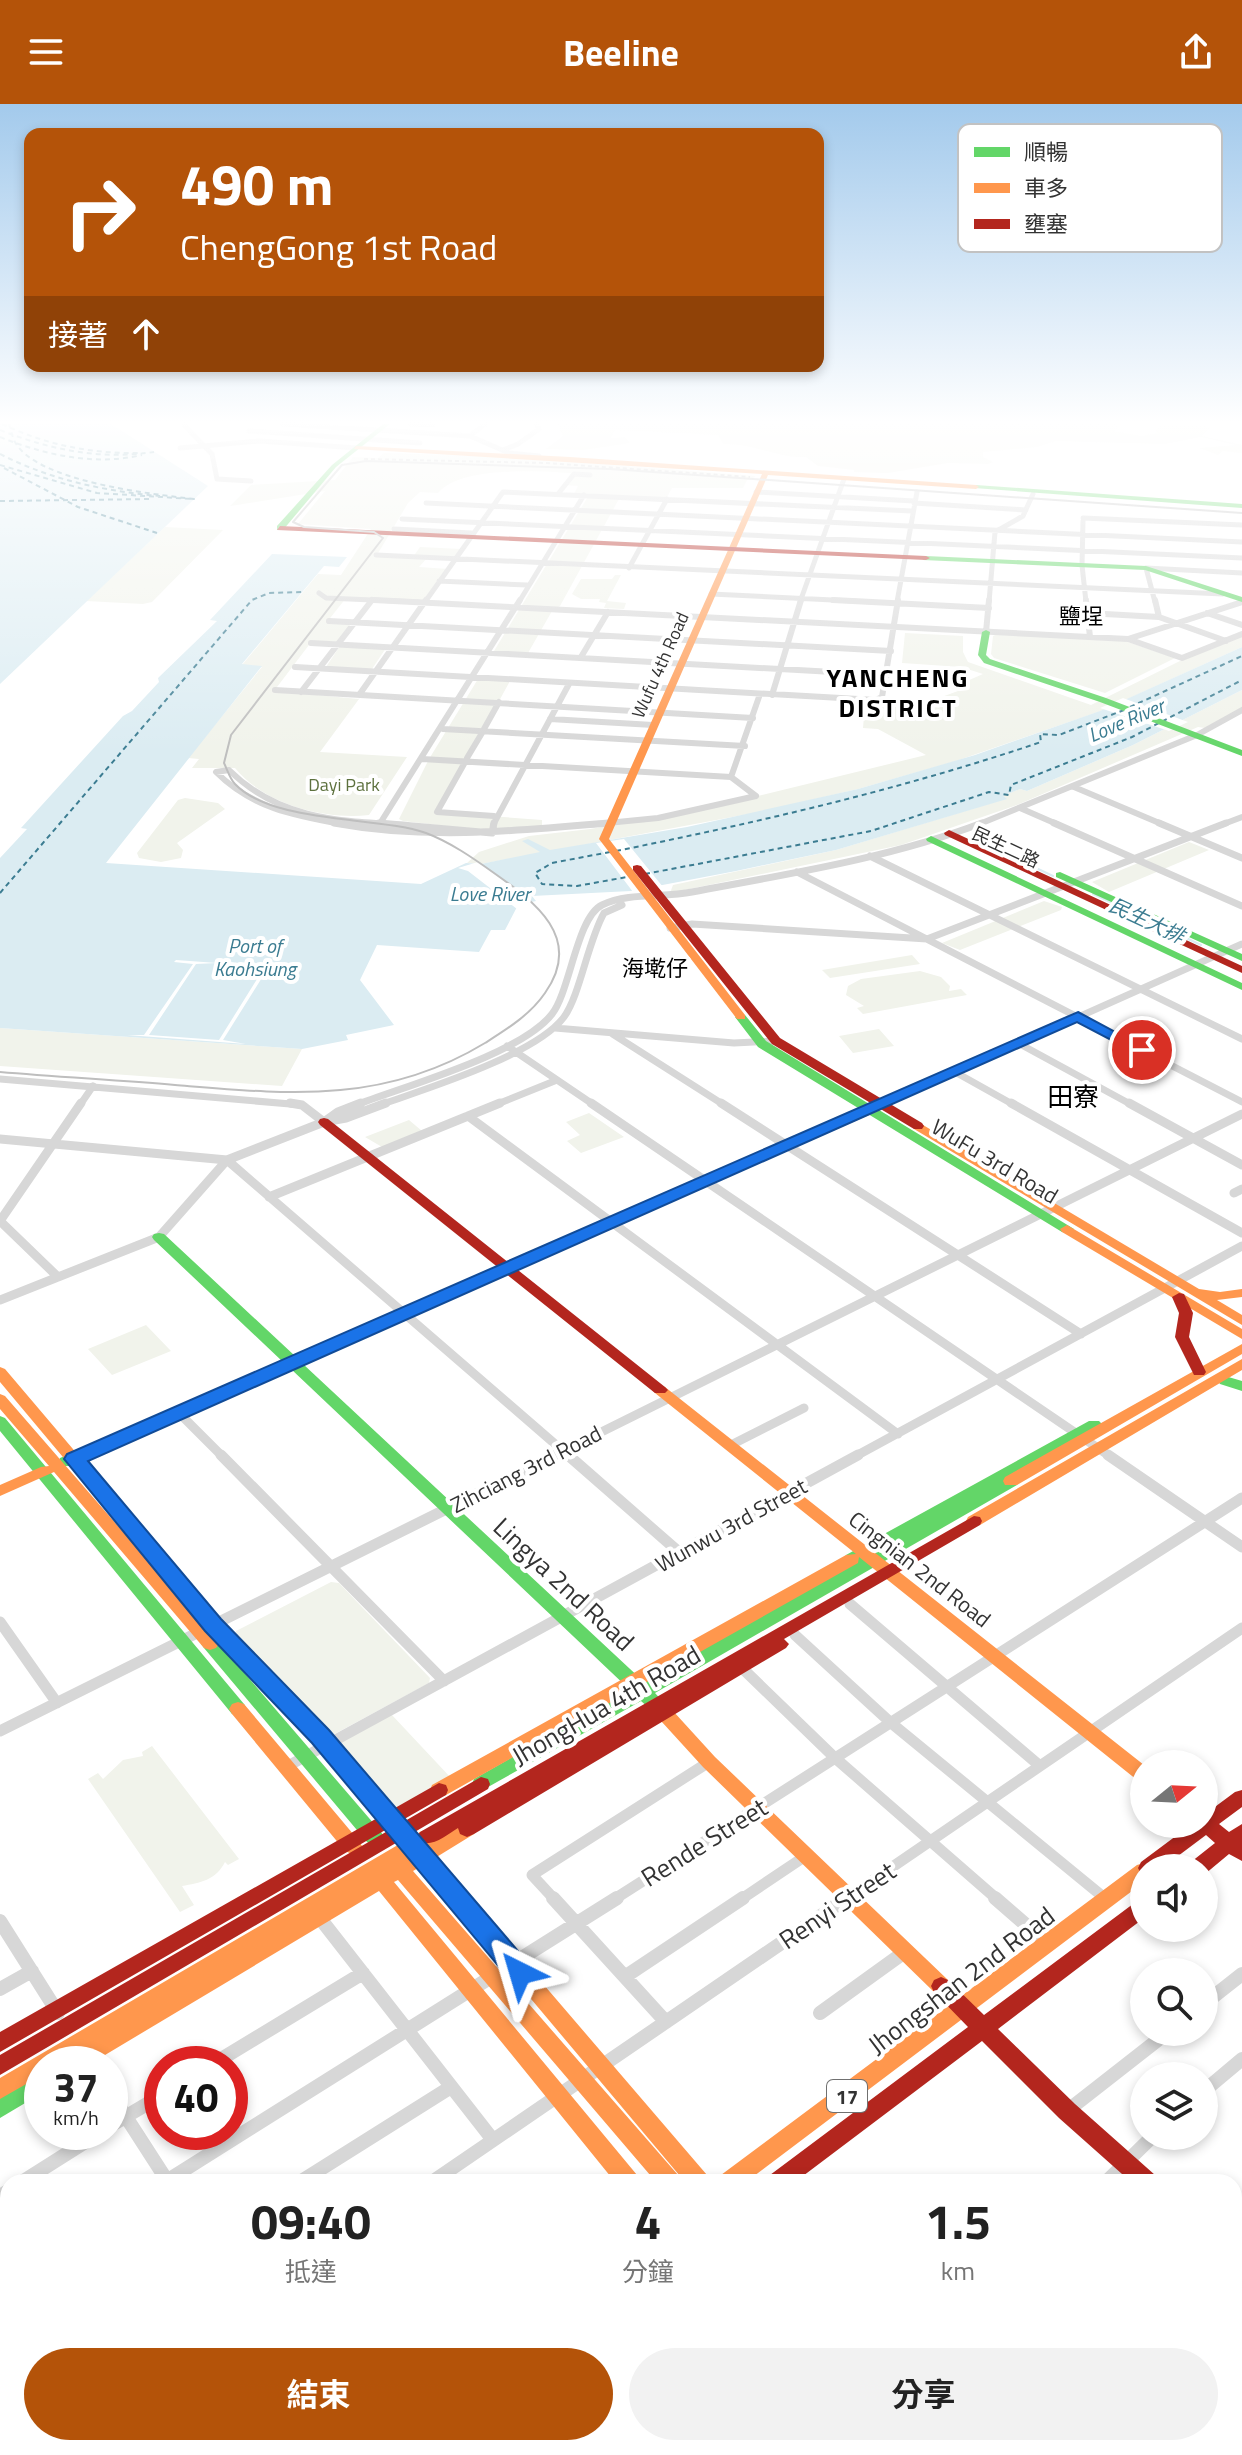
<!DOCTYPE html>
<html lang="zh-TW">
<meta charset="utf-8">
<style>
:root{--surface:#fff;--page:#f2f2f2;--text:#222;--muted:#767676;--accent:#b45309}
body{margin:0;font-family:"Titillium Web","Noto Sans TC",sans-serif;background:var(--page);color:var(--text);height:100vh;display:flex;flex-direction:column;font-size:30px;white-space:nowrap}
*{box-sizing:border-box;margin:0}
p{font-size:26px;color:var(--muted)}
.icon{flex:none;width:44px;height:44px;fill:none;stroke:currentColor;stroke-width:2;stroke-linecap:round;stroke-linejoin:round}
.map{position:relative;flex:1;overflow:hidden}
.sheet{position:absolute;left:0px;top:2070px;width:1242px;height:282px;display:flex;flex-direction:column;background:var(--surface);border-radius:24px 24px 0 0;box-shadow:0 4px 12px #0003}
.sheet>*{flex:none}
.top-card{position:absolute;left:24px;top:24px;width:800px;height:244px;border-radius:16px;box-shadow:0 4px 12px #0003;background:#b45309;color:#fff;overflow:hidden}
.needle{width:52px;rotate:72deg}
.controls{position:absolute;left:1130px;top:1646px;display:grid;gap:16px}
.controls a{display:grid;place-items:center;width:88px;height:88px;border-radius:50%;background:var(--surface);box-shadow:0 4px 12px #0003;font-size:40px}
.speed{position:absolute;left:24px;top:1942px;display:flex;gap:16px;font-size:40px;font-weight:700;text-align:center}
.speed>*{display:grid;place-content:center;width:104px;height:104px;border-radius:50%;background:var(--surface);box-shadow:0 4px 12px #0003;line-height:1}
.speed small{font-size:20px;font-weight:400}
.speed .limit{border:12px solid #d22;background:#fff;color:#111}
.pin{position:absolute;display:grid;place-items:center;width:68px;height:68px;color:#fff;margin:-34px;border:4px solid #fff;border-radius:50%;box-shadow:0 2px 8px #0007}
.me{position:absolute;width:88px;margin:-44px;rotate:320deg;stroke-linejoin:round;filter:drop-shadow(0 0 6px #0008)}
.turn{display:flex;align-items:center;gap:28px;height:168px;padding:0 24px;font-size:36px}
.turn .icon{width:104px;height:104px;stroke-width:2.5}
.turn b{display:block;font-size:56px;line-height:68px}
.then{display:flex;align-items:center;height:76px;padding:0 24px;background:#0003;gap:16px;font-size:30px}
.eta{display:flex;justify-content:space-evenly;align-items:center;height:136px;text-align:center}
.eta b{font-size:48px;font-weight:700;line-height:56px}
.primary-button{display:flex;gap:16px;margin-top:auto;padding:16px 24px}
.primary-button a{flex:1;height:92px;border-radius:48px;background:var(--accent);color:#fff;font-size:32px;font-weight:700;line-height:92px;text-align:center}
.primary-button a+a{background:var(--page);color:var(--text)}
header{display:flex;justify-content:space-between;align-items:center;height:104px;padding:0 24px;background:var(--accent);color:#fff;font-size:36px;font-weight:700}
.map>svg:first-child{display:block}
.green{fill:#f1f3eb}
.water{fill:#dbecf2}
.pier{fill:#fff}
.lines{fill:none;stroke-linecap:round;stroke-linejoin:round}
.stream{stroke:#dbecf2;stroke-width:2}
.ferry{stroke:#3b7c91;stroke-width:2;stroke-dasharray:5 4;stroke-linecap:butt}
.street-far5{stroke:#d7d7d7;stroke-width:5}
.street-far4{stroke:#d7d7d7;stroke-width:6}
.street-far3{stroke:#d7d7d7;stroke-width:7}
.street-far2{stroke:#d7d7d7;stroke-width:9}
.street-far1{stroke:#d7d7d7;stroke-width:11}
.street{stroke:#d7d7d7;stroke-width:14}
.fast{fill:#63d668;fill-rule:evenodd}
.slow{fill:#ff974d;fill-rule:evenodd}
.jam{fill:#b3261e;fill-rule:evenodd}
.tram{stroke:#bebebe;stroke-width:2}
.rail{stroke:#bebebe;stroke-width:2;stroke-dasharray:4 3;stroke-linecap:butt}
.route{fill:#1a73e8;stroke:#114b97;stroke-width:2}
.labels{text-anchor:middle;dominant-baseline:central;stroke-width:8;stroke-linejoin:round;paint-order:stroke}
.far-street-label{font-size:18px;fill:#333;stroke:#fff}
.far-park-label{font-size:18px;fill:#5d713e;stroke:#fff}
.far-water-label{font-size:20px;font-style:italic;fill:#3b7c91;stroke:#fff}
.shield{fill:#fff;stroke:#707070;stroke-width:2}
.shield-label{font-size:20px;font-weight:bold;fill:#333}
.far-quarter-label{font-size:22px;fill:#000;stroke:#fff}
.street-label{font-size:22px;fill:#333;stroke:#fff}
.far-district-label{font-size:26px;font-weight:bold;letter-spacing:2px;fill:#000;stroke:#fff}
.quarter-label{font-size:26px;fill:#000;stroke:#fff}
.near-street-label{font-size:26px;fill:#333;stroke:#fff}
.key{fill:#fff;stroke:#c2c2c2;stroke-width:2}
.key-label{font-size:22px;fill:#333}
</style>
<header><svg class="icon" aria-label="menu" viewBox="0 0 24 24"><path d="M4 6h16M4 12h16M4 18h16"/></svg>Beeline<svg class="icon" aria-label="share" viewBox="0 0 24 24"><path d="M12 15V3M7 8l5-5 5 5M5 13v7h14v-7"/></svg></header>
<div class="map">
<svg width="1242" height="2351" viewBox="0 0 1242 2351">
<rect width="100%" height="100%" fill="#fff"/>
<path class="green" d="M557,320H1123L1114,327L1142,332L1157,329L1155,326L1163,321L1155,320L1211,323L1202,332L1242,341V349L1223,347L1218,351L1200,344L1236,341L1201,333L1165,340L1056,337L1037,343L983,348V353L993,358L988,360L948,359L888,369L854,368V366L818,362L806,353C776,354 754,339 723,340L718,331L615,326L611,334L625,333L630,339L583,346L546,345L563,332Z
M384,349L509,353L755,372L753,376H747L743,384H672L666,395L620,393L560,502L552,507L528,549L494,547L589,391L574,390L578,382L564,381L571,369C536,367 461,362 438,389L420,388L408,399L377,451L413,453L420,443L461,445L454,454L428,453L419,463L448,465L424,497L346,494L327,518L351,520L337,538L312,537L274,587L359,595L320,648L407,653L369,711C324,716 264,700 235,664H192L199,655L188,654L262,563L242,561L318,470L341,471L371,425L298,420L325,387L230,402L251,381L335,376L353,353L378,354Z
M165,423L223,426L152,498L143,500L86,497Z
M615,471H621L607,497L626,499L624,505L604,504L606,499L599,498L600,495H581L572,490L581,475H612Z
M905,529L963,532V548L968,558L1091,601L1188,553L1242,532V543L1101,607L956,657L858,685L759,708L481,760L467,759L479,748L529,732L590,725L697,707L926,651L878,625L863,624L865,600L917,602L958,587L951,584L983,570L961,563L902,559Z
M997,530L1122,536L1175,554L1105,589L994,554L991,550L993,532Z
M340,542L386,544L372,565L326,563Z
M478,575L510,577L438,708L542,716V722L489,727L403,717L399,715L429,655Z
M1242,586V604L1205,624L1198,623L1017,701L901,741L670,789L673,781L836,746L1005,695L1002,692L1020,685L1027,687L1133,641Z
M185,694L218,699L225,705L177,739L183,746L181,754L161,758L139,754L137,749L178,696Z
M1189,738L1209,746L1109,788L1092,778Z
M1044,797L1062,803L1061,806L960,846L942,839Z
M912,851L920,860L830,874L822,866Z
M920,867L941,873L950,882L949,887L961,885L967,891L863,910L857,904L864,902L846,891L848,882L861,875Z
M0,924L302,945L282,982L0,962Z
M879,925L894,942L853,949L839,932Z
M589,1009L624,1033L581,1049L567,1037L580,1031L566,1018Z
M409,1016L422,1027L382,1043L365,1033Z
M146,1221L171,1247L112,1271L88,1245Z
M331,1478L339,1479L430,1574L429,1579L329,1633L234,1533L236,1527Z
M391,1610L452,1675L393,1705L334,1641Z
M152,1642L239,1755L228,1761L225,1758C216,1776 200,1779 182,1782L194,1801L180,1808L88,1675L98,1669L103,1675L123,1656L143,1652L142,1648Z
M1234,2252L1242,2260V2351H987L980,2344H1234Z"/>
<path class="water" d="M0,320H111L208,382L0,580Z
M272,450L347,453L339,463L324,462L242,560L262,562L106,759L421,780L466,759L481,760L540,748L522,737L528,735L550,746L687,723L858,685L975,651L1100,607L1242,543V586L1133,641L1027,687L1020,685L1003,692L1007,695L836,746L736,767L631,787L532,792L536,797L518,801L505,826H491L479,848L377,841L360,876L394,921L346,931L348,936L302,945L0,924V754L27,725L21,724L123,612L132,607L159,578L158,574L217,517L210,516Z"/>
<path class="pier" d="M1123,594L1188,618L1169,627L1100,604Z
M624,735L663,783L633,788L596,739Z
M478,758L534,799L517,805L468,767L458,764Z
M176,856L217,859L196,860L149,931L219,936L264,864L245,862L246,859L296,863L268,864L223,936L246,940L127,931H144L193,860L174,858Z"/>
<g class="lines">
<path class="stream" d="M973,735L1021,757
M1034,763L1053,772
M1093,790L1201,841"/>
<path class="ferry" d="M2,320C47,341 91,350 141,349
M0,326C51,346 100,356 154,348
M0,333C45,351 94,362 142,351
M0,350C51,376 104,387 160,392
M0,361L97,389L194,395C152,390 37,378 15,338C12,332 11,326 9,320
M4,364L78,403L157,429
M0,397L153,395
M1130,603L1242,552
M616,747C760,718 902,685 1041,638L1040,630L1059,631L1124,606
M610,748L552,759L535,769L542,780L577,782L627,773
M645,770L871,727L989,688L1009,691L1011,681L1132,633L1242,576
M0,789L252,496L269,489L303,488"/>
<path class="street-far5" d="M183,320L212,350L217,375L251,377
M283,320L470,332L509,349L539,352
M410,320L434,321
M249,327L420,339
M470,332L485,320
M180,344L260,337L356,344
M503,346L518,340L539,325L536,320
M756,388L914,397
M558,390L574,370L590,371
M426,399L1242,438
M914,399L1026,406
M1083,414L1242,421
M402,415L1242,454
M1083,417L1082,461L1086,498
M394,425L471,429L473,432
M376,451L1223,490
M629,464L667,395
M439,477L527,481
M319,489L326,494L419,498
M711,490L873,498
M425,498L503,388L912,407
M519,498L584,391
M800,498L844,375
M897,498L917,388
M989,498L995,428L1023,412L1033,390
M1155,498L1146,464L1242,469"/>
<path class="street-far4" d="M374,496L1128,535L1182,554L1242,530
M833,496L989,504
M1086,496L1090,533
M1155,496L1159,513
M1087,509L1159,513L1226,537
M1207,509L1242,521
M329,517L891,547
M986,528L989,496
M1128,535L1242,498
M311,539L887,571
M581,553L608,508
M295,563L876,596L882,593L898,496
M275,586L753,614
M301,588L372,496
M359,591L426,496
M772,591L801,496
M550,615L653,621
M443,625L745,642
M484,625L499,598
M467,654L482,629
M422,655L731,673
M464,660L437,708L494,712
M1074,683L1164,721
M756,692L731,673L760,590
M1020,704L1059,721
M346,721C296,712 253,705 216,668L229,666C279,716 340,717 407,721
M379,721L520,496
M493,721L569,580
M587,721L658,714L756,692
M977,721L1197,631L1242,606
M1221,721L1242,713"/>
<path class="street-far3" d="M334,719C426,736 516,727 608,719
M379,719L492,729
M1054,719L1242,802
M1159,719L1242,754
M492,729L494,719
M870,752L1242,935
M797,768L1242,998
M670,824L692,820L927,835L1226,719
M555,924L734,939L776,937
M611,929L724,1001
M1018,939L1132,1001
M507,942L594,1001
M955,968L1014,1001
M0,975L302,1001
M80,1001L93,982
M356,1001C405,982 521,950 552,910C570,887 577,813 602,801C629,788 664,794 692,788C788,770 890,754 982,719
M380,1001C425,985 536,951 564,913C580,891 588,837 604,809L622,801
M495,1001L557,976
M881,1001L1242,840"/>
<path class="street-far2" d="M290,999L302,1001L324,1018
M591,999L1111,1353
M721,999L1081,1230
M1011,999L1242,1129
M1129,999L1242,1061
M881,1001L885,999
M468,1012L898,1330
M324,1018L338,1008L361,999
M0,1035L227,1056L324,1018L346,1014L386,999
M227,1056L570,1353
M1234,1089L1242,1085
M269,1093L500,999
M0,1117L81,999
M0,1117L58,1173
M0,1196L159,1133L227,1056
M180,1310L223,1353
M729,1342L804,1304
M551,1353L1242,1010
M854,1353L1242,1142"/>
<path class="street-far1" d="M221,1351L444,1577
M568,1351L680,1449
M1108,1351L1242,1443
M850,1500L1040,1662
M0,1518L57,1599
M795,1531L890,1618L1107,1796
M741,1563L834,1653L998,1796
M0,1627L555,1351
M286,1663L858,1351
M555,1796L532,1771L709,1658
M613,1796L1242,1394
M740,1796L807,1751
M844,1796L1242,1524"/>
<path class="street" d="M553,1794L666,1918
M995,1794L1048,1840
M1104,1794L1107,1796
M319,1813L493,2036
M0,1817L58,1909
M626,1872L743,1794
M0,1885L32,1867
M1204,1900L1242,1870
M820,1909L906,1847
M213,1960L363,1869
M1204,1987L1242,1955
M110,1988L168,2078
M1067,2007L1168,1928
M110,2022L162,1991
M22,2078L101,2028
M165,2078L617,1794
M300,2078L451,1983
M432,2078L847,1794
M1106,2078L1153,2032
M0,2092L8,2087
M0,2186L8,2202
M0,2286L8,2282
M0,2309L8,2327
M16,2344L19,2351
M58,2344L61,2351
M31,2351L42,2344
M195,2351L205,2344
M625,2351L633,2344
M786,2351L794,2344"/>
<path class="fast" d="M383,320H390L336,363L283,426H277V422L332,361Z
M976,381L1242,400V404L974,384Z
M926,452L1146,462L1242,493V498L1145,466L923,456L922,454Z
M986,526L990,528L986,551L990,555L1106,594L1242,646V652L1100,598L984,559L978,551L982,528Z
M931,732L1242,879V886L927,737L926,735Z
M1060,768L1242,850V857L1056,773V769Z
M741,910L745,911L766,937L1074,1125L1067,1129L1062,1128L758,943L735,913Z
M159,1129L164,1130L295,1252L427,1195H437L439,1198L437,1201L303,1260L644,1578L852,1461L846,1459L844,1455L846,1451L1089,1317H1099L1102,1320L1099,1323L1013,1372L1019,1377L1017,1381L655,1589L666,1601L663,1606C653,1609 649,1604 641,1597L481,1687L474,1685L472,1680L474,1675L630,1586L291,1265L72,1362H60L58,1358L60,1354L283,1258L154,1136L152,1133L154,1130Z
M1225,1272L1242,1277V1287L1220,1280L1218,1277L1220,1274Z
M0,1312L5,1314L244,1600L247,1605L244,1610L238,1612L232,1610L0,1327Z
M210,1534L216,1536L381,1728L384,1733L381,1738L374,1741L367,1738L204,1544L201,1540L204,1536Z
M42,1969V1989L0,2014V1992Z
M1234,2149L1242,2152V2178L1234,2175Z
M436,2344H466L463,2351H433Z
M850,2344H877L880,2351H853Z"/>
<path class="slow" d="M356,342L570,353L976,381L979,383L976,385L768,371L609,735L745,911V915H737L599,735L762,370L354,345Z
M881,997L887,1001L885,1004L437,1201H427L425,1198L427,1195Z
M918,1018L1199,1185L1220,1188L1242,1185V1193L1217,1196L1242,1211V1221L914,1025L912,1022Z
M1067,1121L1242,1225V1235L1062,1128L1060,1125Z
M1242,1240V1250L1017,1381H1005L1003,1377L1005,1373Z
M1242,1255V1266L980,1421H968L966,1417L968,1413Z
M0,1263L5,1265L219,1517L327,1627L403,1716L405,1721L403,1726L396,1729L389,1726L315,1637L210,1529L219,1540L216,1544L210,1546L204,1544L54,1368L0,1392V1381L41,1363L49,1362L0,1305V1290L5,1292L197,1513L0,1278Z
M660,1281L665,1283L1144,1661V1678L1137,1676L859,1453L858,1459L446,1691L439,1693L432,1691L430,1686L432,1681L846,1451L856,1450L655,1289L652,1286Z
M657,1594L663,1596L715,1653L948,1876L951,1882L948,1888L941,1891L934,1888L703,1663L651,1606L648,1601L651,1596Z
M238,1598L244,1600L359,1737L362,1742L359,1747L352,1750L345,1747L232,1610L229,1605L232,1600Z
M467,1717L474,1720L476,1725L474,1730L435,1754L707,2071L710,2078H685L420,1763L413,1767L678,2071L681,2078H656L398,1776L394,1778L637,2071L640,2078H615L379,1787L90,1960H42V1971L0,1995V1974L420,1728L427,1725L434,1728L436,1734Z
M1144,1759L1152,1764H1144V1778L746,2078H718L721,2071L1137,1761Z"/>
<path class="jam" d="M280,422L926,452L930,454L926,456L277,426Z
M949,726L1242,862V869L945,731L944,729Z
M637,761L641,762L780,934L922,1019L924,1022L922,1025H914L772,940L633,766V762Z
M324,1014L328,1015L665,1283L668,1286L665,1289H655L320,1021L318,1018L320,1015Z
M1179,1189L1184,1190L1193,1209L1189,1233L1206,1268L1204,1271H1194L1175,1233L1179,1209L1172,1193Z
M974,1412L980,1413L982,1417L980,1421L784,1535L789,1540L786,1544L474,1730L467,1733L460,1730L458,1724C447,1731 433,1743 420,1738L417,1733L420,1728Z
M481,1673L488,1675L490,1680L488,1685L0,1971V1951Z
M439,1679L446,1681L448,1686L446,1691L0,1948V1928Z
M1242,1686V1703L1219,1720L1229,1728L1242,1720V1757L1229,1750L1205,1770L1204,1764H1188L1191,1758L1215,1739L1206,1731L1162,1764H1144V1770H1141L1138,1764L1141,1758L1192,1720H1204V1711L1235,1688Z
M1144,1795V1814L998,1925L1075,2000L1155,2071L1158,2078H1131L1059,2014L982,1937L795,2078H767L770,2071L968,1923L934,1888L931,1882L934,1876L941,1873L948,1876L984,1911L1137,1797Z
M350,2344H380L377,2351H347Z
M814,2344H841L844,2351H817Z
M891,2344H918L921,2351H894Z
M925,2344H953L956,2351H928Z"/>
<path class="tram" d="M0,968C58,973 116,976 175,981C287,990 383,1001 485,939C507,925 530,911 545,889C584,834 535,798 494,769C473,754 450,738 426,729C377,712 273,720 235,680C230,675 227,665 224,659L231,631L383,434L374,428L304,423L293,418L342,361L366,357L610,365L1242,409"/>
<path class="rail" d="M364,355L545,359L750,373"/>
</g>
<linearGradient id="sky" x2="0" y2="1"><stop stop-color="#a3caec"/><stop offset="0.49" stop-color="#fff"/><stop offset="1" stop-color="#fff" stop-opacity="0"/></linearGradient>
<rect width="1242" height="649" fill="url(#sky)"/>
<path class="route" d="M1078,908L1149,946L1147,949H1136L1077,918L88,1357L221,1515L329,1626L530,1861L534,1869L530,1877L520,1880L511,1877L312,1639L205,1527L64,1355L67,1350Z"/>
<g class="labels">
<g class="far-street-label">
<text transform="translate(660 561) rotate(-66)">Wufu 4th Road</text>
<text transform="translate(1006 743) rotate(25)">民生二路</text>
</g>
<g class="far-park-label">
<text x="344" y="680">Dayi Park</text>
</g>
<g class="far-water-label">
<text transform="translate(1126 616) rotate(-23)">Love River</text>
<text x="490" y="789">Love River</text>
<text transform="translate(1147 816) rotate(25)">民生大排</text>
<text x="255" y="841">Port of<tspan x="255" dy="23">Kaohsiung</tspan></text>
</g>
<rect class="shield" x="827" y="1976" width="40" height="32" rx="6"/>
<g class="shield-label">
<text x="847" y="1992">17</text>
</g>
<g class="far-quarter-label">
<text x="1081" y="512">鹽埕</text>
<text x="655" y="864">海墘仔</text>
</g>
<g class="street-label">
<text transform="translate(995 1057) rotate(31)">WuFu 3rd Road</text>
<text transform="translate(526 1365) rotate(-27)">Zihciang 3rd Road</text>
<text transform="translate(731 1421) rotate(-29)">Wunwu 3rd Street</text>
<text transform="translate(920 1465) rotate(38)">Cingnian 2nd Road</text>
</g>
<g class="far-district-label">
<text x="898" y="573">YANCHENG<tspan x="898" dy="30">DISTRICT</tspan></text>
</g>
<g class="quarter-label">
<text x="1073" y="992">田寮</text>
</g>
<g class="near-street-label">
<text transform="translate(564 1480) rotate(43)">Lingya 2nd Road</text>
<text transform="translate(606 1601) rotate(-30)">JhongHua 4th Road</text>
<text transform="translate(704 1738) rotate(-32)">Rende Street</text>
<text transform="translate(837 1801) rotate(-34)">Renyi Street</text>
<text transform="translate(961 1876) rotate(-37)">Jhongshan 2nd Road</text>
</g>
</g>
<rect x="958" y="20" width="264" height="128" rx="12" class="key"/>
<rect x="974" y="43" width="36" height="10" fill="#63d668"/>
<rect x="974" y="79" width="36" height="10" fill="#ff974d"/>
<rect x="974" y="115" width="36" height="10" fill="#b3261e"/>
<g class="key-label">
<text x="1024" y="56">順暢</text>
<text x="1024" y="92">車多</text>
<text x="1024" y="128">壅塞</text>
</g>
</svg>
<div class="controls">
<a><svg class="needle" viewBox="-14 -14 28 28"><path d="M0-13l5 13h-10z" fill="#e53935"/><path d="M0 13l5-13h-10z" fill="#767676"/></svg></a>
<a><svg class="icon" aria-label="sound" viewBox="0 0 24 24"><path d="M4 9h4l5-4v14l-5-4H4zM17 9q2 3 0 6"/></svg></a>
<a><svg class="icon" aria-label="search" viewBox="0 0 24 24"><circle cx="10" cy="10" r="6"/><path d="M15 15l6 6"/></svg></a>
<a><svg class="icon" aria-label="layers" viewBox="0 0 24 24"><path d="M12 4l9 5-9 5-9-5zM3 14l9 5 9-5"/></svg></a>
</div>
<div class="speed"><div>37<small>km/h</small></div><div class="limit">40</div></div>
<div class="pin" style="left:1142px;top:946px;background:#d93025"><svg class="icon" aria-label="arrive" viewBox="0 0 24 24"><path d="M6 21V4h12l-3 4 3 4H6"/></svg></div>
<svg class="me" style="left:520px;top:1869px" viewBox="-20 -20 40 40"><path d="M0-17L14 15 0 8-14 15z" fill="#1a73e8" stroke="#fff" stroke-width="4"/></svg>
<div class="top-card">
<div class="turn"><svg class="icon" aria-label="right" viewBox="0 0 24 24"><path d="M7 20v-9h11M14 6l5 5-5 5"/></svg><div><b>490 m</b>ChengGong 1st Road</div></div>
<div class="then">接著<svg class="icon" aria-label="ahead" viewBox="0 0 24 24"><path d="M12 20V5M6 11l6-6 6 6"/></svg></div>
</div>
<section class="sheet">
<div class="eta">
<div><b>09:40</b><p>抵達</p></div>
<div><b>4</b><p>分鐘</p></div>
<div><b>1.5</b><p>km</p></div>
</div>
<div class="primary-button"><a>結束</a><a>分享</a></div>
</section>
</div>
